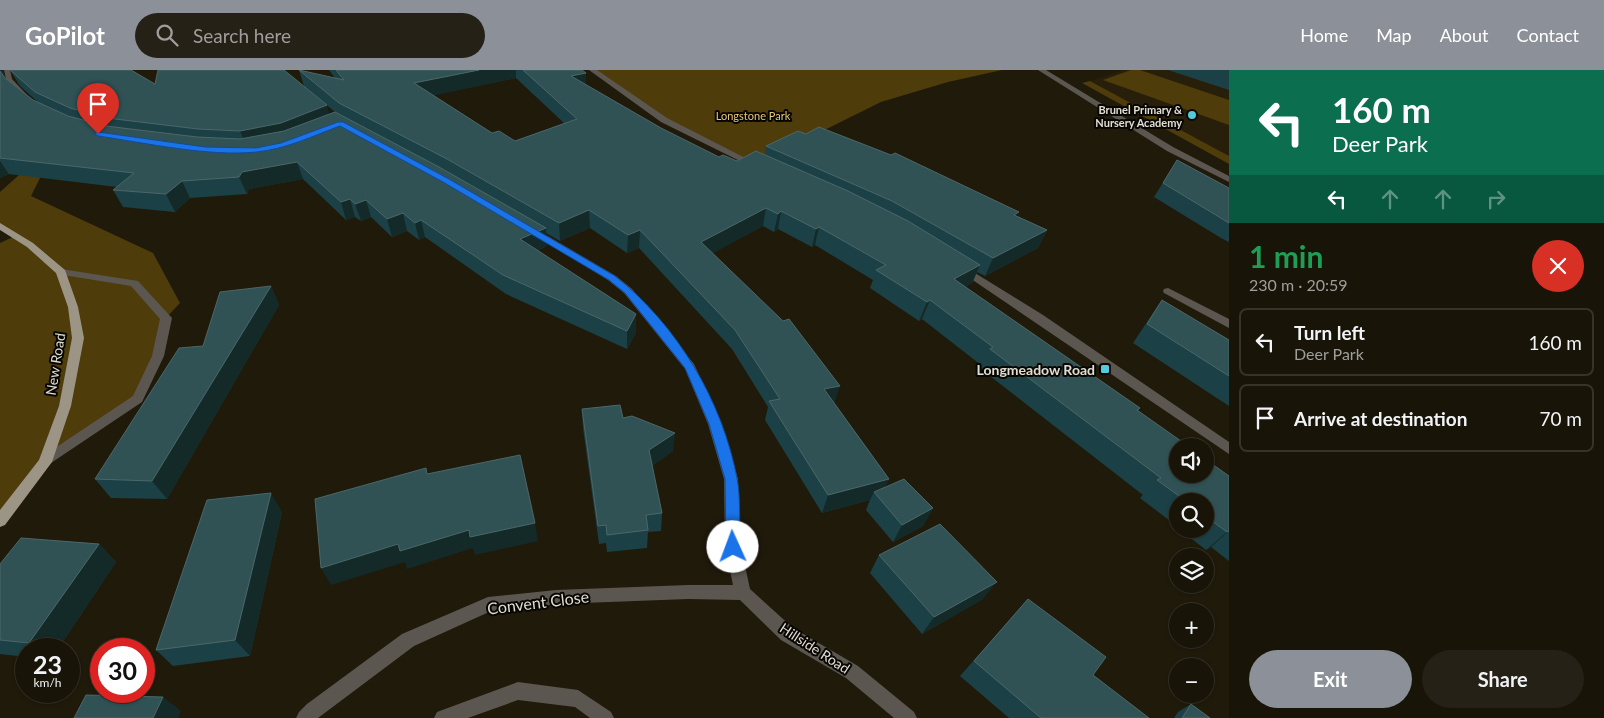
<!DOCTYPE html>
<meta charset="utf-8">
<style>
:root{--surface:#181408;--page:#252116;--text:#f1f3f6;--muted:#9f9e9c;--line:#363329;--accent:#8c9099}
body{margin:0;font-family:Lato,sans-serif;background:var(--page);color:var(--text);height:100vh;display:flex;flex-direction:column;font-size:19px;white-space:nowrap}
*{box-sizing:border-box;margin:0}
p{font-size:16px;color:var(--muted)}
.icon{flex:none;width:28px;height:28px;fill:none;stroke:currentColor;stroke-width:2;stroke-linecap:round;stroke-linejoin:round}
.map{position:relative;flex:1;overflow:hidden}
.sheet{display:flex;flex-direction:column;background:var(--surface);width:375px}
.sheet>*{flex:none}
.top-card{background:#0b6e4f;color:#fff;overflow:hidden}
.fabs{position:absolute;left:1169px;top:368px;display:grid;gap:10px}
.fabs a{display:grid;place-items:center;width:45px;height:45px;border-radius:50%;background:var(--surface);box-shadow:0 1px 4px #0004,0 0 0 1px var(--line);font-size:25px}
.speed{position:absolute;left:15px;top:568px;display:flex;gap:10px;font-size:25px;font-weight:700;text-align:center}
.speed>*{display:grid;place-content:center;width:65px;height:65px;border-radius:50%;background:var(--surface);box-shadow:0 1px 4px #0004,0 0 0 1px var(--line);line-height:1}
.speed small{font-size:12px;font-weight:400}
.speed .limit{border:8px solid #d22;background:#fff;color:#111}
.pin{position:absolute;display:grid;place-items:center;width:42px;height:42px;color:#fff;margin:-51px -21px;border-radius:50% 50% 50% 0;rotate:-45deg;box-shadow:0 0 5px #0007}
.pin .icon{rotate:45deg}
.me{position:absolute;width:55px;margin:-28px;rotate:358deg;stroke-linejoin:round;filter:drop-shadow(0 0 4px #0008)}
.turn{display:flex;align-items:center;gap:18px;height:105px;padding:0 20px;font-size:22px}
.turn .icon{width:65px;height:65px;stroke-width:2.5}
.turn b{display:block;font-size:35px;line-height:42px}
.lanes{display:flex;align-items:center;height:48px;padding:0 20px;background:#0003;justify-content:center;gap:25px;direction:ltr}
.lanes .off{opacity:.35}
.round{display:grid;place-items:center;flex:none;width:52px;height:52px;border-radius:26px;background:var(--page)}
.overview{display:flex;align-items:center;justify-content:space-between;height:85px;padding:0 20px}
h1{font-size:30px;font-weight:700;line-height:38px;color:#1e9e55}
.primary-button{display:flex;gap:10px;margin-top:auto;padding:10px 20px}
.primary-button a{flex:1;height:58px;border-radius:30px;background:var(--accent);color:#fff;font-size:20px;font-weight:700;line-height:58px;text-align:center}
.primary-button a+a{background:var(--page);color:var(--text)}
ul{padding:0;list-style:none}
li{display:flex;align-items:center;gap:15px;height:68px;margin:0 10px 8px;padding:0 10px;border:2px solid var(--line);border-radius:8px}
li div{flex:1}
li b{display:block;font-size:19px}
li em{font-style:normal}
header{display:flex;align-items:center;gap:30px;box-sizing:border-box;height:70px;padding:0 25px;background:var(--accent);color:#fff}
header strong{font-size:24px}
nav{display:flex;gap:28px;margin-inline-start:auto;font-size:18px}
.search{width:350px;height:45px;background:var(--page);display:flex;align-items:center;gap:12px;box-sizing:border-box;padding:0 18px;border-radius:28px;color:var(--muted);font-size:19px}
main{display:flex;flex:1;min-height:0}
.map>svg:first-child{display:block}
.built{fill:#281f0a}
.green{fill:#4e3c0b}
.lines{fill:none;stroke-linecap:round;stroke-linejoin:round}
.minor{fill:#5b5750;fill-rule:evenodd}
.major{fill:#9c9586;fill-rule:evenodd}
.wall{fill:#1b4146;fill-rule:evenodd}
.shaded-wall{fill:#142a28}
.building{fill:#305255;stroke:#4c6769}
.route{fill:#1a73e8;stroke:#114b97}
.poi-dot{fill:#54cadd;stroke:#080602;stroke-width:2}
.labels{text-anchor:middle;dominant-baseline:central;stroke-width:4;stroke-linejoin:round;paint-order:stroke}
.far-poi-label{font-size:11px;font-weight:bold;fill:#e1ddd3;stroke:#080602;text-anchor:end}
.far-park-label{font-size:11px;fill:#e9c778;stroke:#080602}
.street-label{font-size:14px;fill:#e1ddd3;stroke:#080602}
.poi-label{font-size:14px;font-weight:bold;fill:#e1ddd3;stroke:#080602;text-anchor:end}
.near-street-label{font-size:16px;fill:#e1ddd3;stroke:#080602}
</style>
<header>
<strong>GoPilot</strong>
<div class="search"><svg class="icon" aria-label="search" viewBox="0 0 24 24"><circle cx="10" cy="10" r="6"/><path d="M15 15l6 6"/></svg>Search here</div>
<nav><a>Home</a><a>Map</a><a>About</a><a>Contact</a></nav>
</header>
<main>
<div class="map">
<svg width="1229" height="648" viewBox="0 0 1229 648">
<rect width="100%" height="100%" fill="#201a0b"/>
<path class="built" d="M1123,0H1229V86L1090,11Z"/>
<path class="green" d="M592,0H1002L948,12L881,32L754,95L659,46Z
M1131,0H1140L1229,30V55L1103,10Z
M1090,11L1229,86V94L1082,13Z
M49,90L31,126L153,183L180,233L166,248L138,329L45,392L0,451V173L15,166L0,156V122L28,97Z"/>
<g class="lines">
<path class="minor" d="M4,0H10L12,9L27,25V29H21L6,9Z
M589,0H597L667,48L761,96L754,98L661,52Z
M1038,0H1046L1173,77L1229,106V112L1167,81Z
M534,158L616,206L632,219L694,294L722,354L738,409L741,477L750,519L793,558L858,596L914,642L917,648H894L846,608L781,570L740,530L688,529L556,534L489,542L414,576L318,648H296L299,642L307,634L402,564L488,527L556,520L688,515H733L725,477L724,409L708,354L685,299L624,223L608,210L531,163L529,161Z
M962,195L1043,245L1229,372V384L958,200L957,198L958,196Z
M61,199L138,211L172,248L164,286L142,332L45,397L40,396L38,392L40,388L133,326L152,286L160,249L131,216L57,204L56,202L57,200Z
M1168,218L1229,249V258L1164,223L1163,221L1164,219Z
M518,612L578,620L611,642L614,648H590L575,637L518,630L468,648H434L437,642Z"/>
<path class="major" d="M0,153L33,173L65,200L78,237L84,268L71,336L52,392L5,455L0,457V440L39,390L59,336L72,268L68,237L56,203L27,177L0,160Z"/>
</g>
<path class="wall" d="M0,0H3L5,8L33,30L39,33L20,16L10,0L155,14L329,44L335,42L304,16L299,0L335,8L329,0H582L586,15L661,58L719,87L737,91L765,85L766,76L1017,146L1047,160L1038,178L985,206L977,202L972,213L965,217L1140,338L1138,341L1229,406V491L1211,477L1206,480L1179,459H1205V431H1178V457L1140,428L1143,425L990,306L980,297L981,295L922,249L919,251L870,218L873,210L815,175L812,177L778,159L774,162L763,156L712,183L834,333L889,409L884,418L933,438L923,456L893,472L866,440L870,430L822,443L765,350L768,337L732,279L639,178L627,183L590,158L560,171L546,163L547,176L537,181L636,244V263L627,279L506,224L425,167L419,170L407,161L392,167L371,147L361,151L355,147L346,150L303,109L249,119L247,124L190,128L175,142L123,137L113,120L117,117L9,104L0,108ZM516,8L564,53L515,71L492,63L433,25Z
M1168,0H1229V20Z
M1177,90L1229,118V172L1221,168L1154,127Z
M271,216L279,235L167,429L111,428L95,409L203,276Z
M1162,230L1229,270V336L1133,273L1149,249Z
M582,339L623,348L673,381L652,396L662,443L661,461L648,462L647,478L607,482L606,473L599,474L583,358Z
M282,442L250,586L173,596L156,580Z
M99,474L116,492L58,579H26V587L0,584V494Z
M879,485L983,529L922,564L870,503Z
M1028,529L1093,605L1149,648H1009L960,606Z
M1191,634L1210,648H1174L1178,642Z"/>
<path class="shaded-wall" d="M0,0H3L6,11L0,2Z
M479,0H516V8L417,29L414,13Z
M586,3V19L571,6Z
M327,35L331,51L247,77L240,61Z
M0,91L9,104L0,108Z
M297,92L303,109L249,119L247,124L239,107L242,102Z
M182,111L190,128L175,142L166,124Z
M350,129L355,147L346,150L341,132Z
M366,130L371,147L361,151L355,134Z
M766,138L763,156L699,191L701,172Z
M589,140L590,158L560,171L559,153Z
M781,141L778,159L774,162L778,144Z
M403,143L407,161L392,167L387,149Z
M421,150L425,167L419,170L415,153Z
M819,157L815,175L812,177L816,159Z
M546,158L547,176L522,187L520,169Z
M640,160L639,178L627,183L628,165Z
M1047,160L1038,178L985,206L993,188Z
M980,195L972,213L946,227L954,209Z
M271,216L279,235L167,429L152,411Z
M930,230L922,249L919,251L927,232Z
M636,244V263L627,279V261Z
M840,316L834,335L824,319Z
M675,363L673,381L648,399L649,380Z
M889,409L880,427L874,422L870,430L822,443L828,425Z
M271,423L282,442L250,586L235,570Z
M933,438L923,456L893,472L902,455Z
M535,453L538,471L475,485L473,478L407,499L405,492L331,515L321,498L398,474L469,460Z
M1229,461L1211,477L1206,480L1227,462Z
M99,474L116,492L58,579H37L29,573Z
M997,512L983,529L922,564L934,547Z
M163,627L181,641L178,648H153Z"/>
<path class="building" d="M10,0H131L155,14L158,0H284L327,35L281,53L240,61L198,59L107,48L70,38L35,22Z
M299,0L344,10L336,0H479L414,13L492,63L499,61L515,71L577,49L523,0H582L586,3L571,6L661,58L719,87L723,85L737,91L756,81L848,121L908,151L980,195L954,209L1140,338L1137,340L1188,376H1178V404H1205V389L1229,406V461L1227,462L1205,446V431H1186L1157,410L1161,408L990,279L993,277L930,230L927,232L876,200L886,195L819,157L816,159L781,141L778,144L766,138L701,172L783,251L789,249L840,316L824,319L889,409L828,425L769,331L780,329L735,260L640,160L628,165L589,140L559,153L447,89L339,33Z
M0,1L5,8L33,30L68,46L106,56L197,67L240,69L284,61L335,42L439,97L546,158L520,169L636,244L627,261L503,205L421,150L415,153L403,143L387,149L366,130L355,134L350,129L341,132L297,92L242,102L239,107L182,111L166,124L113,120L134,103L0,88Z
M819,57L891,85L895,83L1019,142L1014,145L1047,160L993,188L892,131L766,76L798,61L806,64Z
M1177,90L1229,118V153L1163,113Z
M271,216L152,411L95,409L179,278L203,276L220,222Z
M1162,230L1229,270V306L1147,254Z
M620,335L623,348L632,346L675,363L649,380L662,443L646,445L648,460L607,465L606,455L598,456L582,339Z
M520,385L535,453L470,467L469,460L400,481L398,474L321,498L315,429L426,398L427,404Z
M904,409L933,438L902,455L874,422Z
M271,423L235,570L156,580L207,430Z
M940,454L997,512L934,547L879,485Z
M21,468L99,474L29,573L0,570V494Z
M1028,529L1106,587L1093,605L1149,648H1041L974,591Z
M86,625L163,627L153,648H74Z
M1191,634L1210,648H1182Z"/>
<path class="route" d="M338,52H343L449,109L615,206C677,255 722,330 737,408C741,430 739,455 740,477L738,481L733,483L728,481L726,477L725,409L709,354L685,298L625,223L609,210L443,112L340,56C313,66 286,79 257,82C209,87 146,73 98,66L94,64L98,62L205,77L256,78L281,73Z"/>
<g class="poi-dot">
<circle cx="1192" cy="45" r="5"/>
<rect x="1100" y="294" width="10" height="10" rx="2.5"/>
</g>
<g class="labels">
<g class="far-poi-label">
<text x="1182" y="39">Brunel Primary &amp;<tspan x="1182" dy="13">Nursery Academy</tspan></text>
</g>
<g class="far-park-label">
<text x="753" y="45">Longstone Park</text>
</g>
<g class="street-label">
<text transform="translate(55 294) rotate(-81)">New Road</text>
<text transform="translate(815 578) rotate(33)">Hillside Road</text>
</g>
<g class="poi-label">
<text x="1095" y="299">Longmeadow Road</text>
</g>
<g class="near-street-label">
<text transform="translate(538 532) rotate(-7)">Convent Close</text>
</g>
</g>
</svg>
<div class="fabs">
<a><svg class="icon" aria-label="sound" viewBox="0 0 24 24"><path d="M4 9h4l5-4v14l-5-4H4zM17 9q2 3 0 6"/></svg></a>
<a><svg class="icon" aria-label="search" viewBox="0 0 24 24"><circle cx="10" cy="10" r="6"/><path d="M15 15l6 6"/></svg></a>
<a><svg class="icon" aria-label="layers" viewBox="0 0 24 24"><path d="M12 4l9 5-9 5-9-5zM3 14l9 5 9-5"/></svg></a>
<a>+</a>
<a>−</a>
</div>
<div class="speed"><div>23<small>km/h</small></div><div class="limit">30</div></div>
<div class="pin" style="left:98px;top:64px;background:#d93025"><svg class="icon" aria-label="arrive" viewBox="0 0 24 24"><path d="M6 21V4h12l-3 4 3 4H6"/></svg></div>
<svg class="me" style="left:733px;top:477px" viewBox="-20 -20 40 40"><circle r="19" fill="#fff"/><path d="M0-13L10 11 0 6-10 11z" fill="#1a73e8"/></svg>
</div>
<section class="sheet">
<div class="top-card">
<div class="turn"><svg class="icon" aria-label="left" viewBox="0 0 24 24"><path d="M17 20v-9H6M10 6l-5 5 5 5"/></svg><div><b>160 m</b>Deer Park</div></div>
<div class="lanes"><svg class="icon" aria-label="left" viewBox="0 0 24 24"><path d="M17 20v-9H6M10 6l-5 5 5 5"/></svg><svg class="icon off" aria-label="ahead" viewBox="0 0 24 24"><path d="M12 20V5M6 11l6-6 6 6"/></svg><svg class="icon off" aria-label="ahead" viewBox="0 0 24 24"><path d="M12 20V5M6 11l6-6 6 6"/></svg><svg class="icon off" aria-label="right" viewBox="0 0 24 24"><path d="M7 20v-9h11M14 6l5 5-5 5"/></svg></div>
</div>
<div class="overview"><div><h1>1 min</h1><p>230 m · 20:59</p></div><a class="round" style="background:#d93025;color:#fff"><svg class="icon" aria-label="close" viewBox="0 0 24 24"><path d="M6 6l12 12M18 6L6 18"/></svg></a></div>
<ul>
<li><svg class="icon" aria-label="left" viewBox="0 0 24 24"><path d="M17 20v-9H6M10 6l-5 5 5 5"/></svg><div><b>Turn left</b><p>Deer Park</p></div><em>160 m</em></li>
<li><svg class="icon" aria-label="arrive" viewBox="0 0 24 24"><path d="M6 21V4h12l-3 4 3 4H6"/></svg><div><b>Arrive at destination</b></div><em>70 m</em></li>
</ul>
<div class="primary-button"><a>Exit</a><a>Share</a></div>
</section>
</main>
